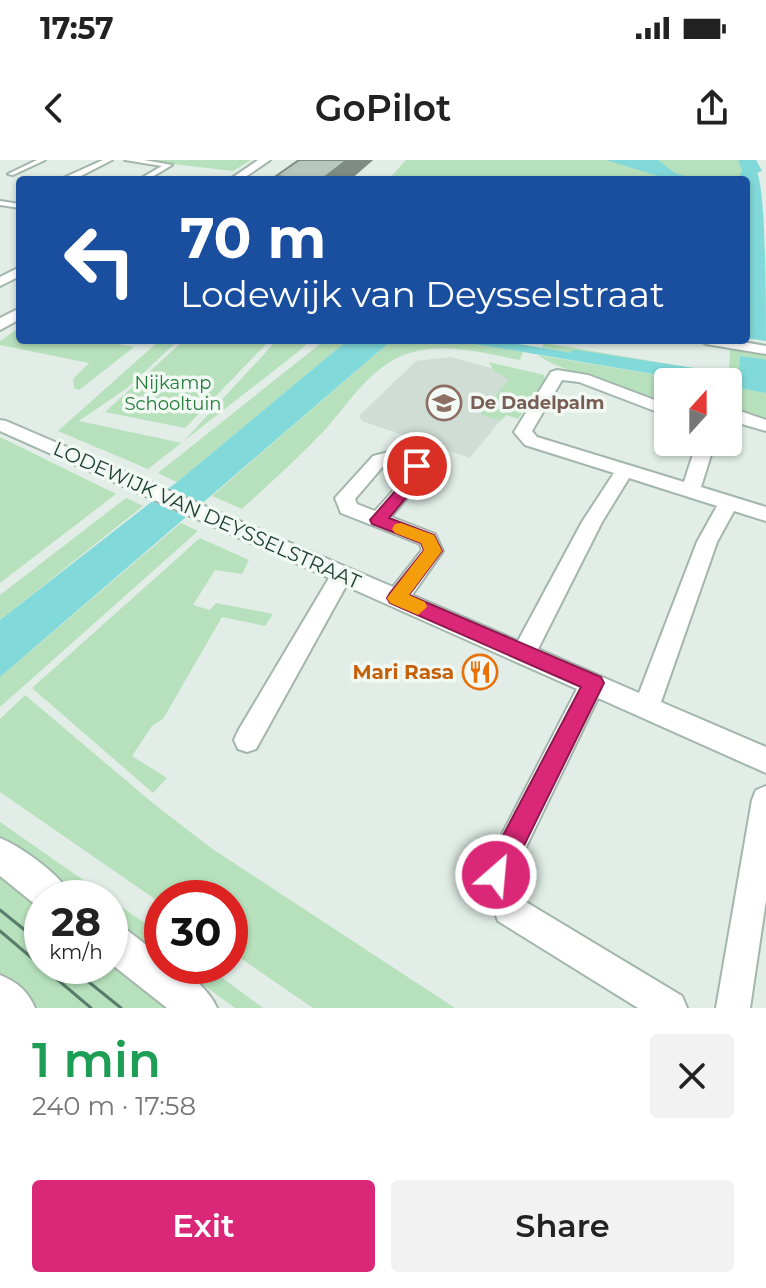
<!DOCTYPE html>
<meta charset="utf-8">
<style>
:root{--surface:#fff;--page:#f2f2f2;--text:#222;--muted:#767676;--accent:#db2777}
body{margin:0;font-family:Montserrat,sans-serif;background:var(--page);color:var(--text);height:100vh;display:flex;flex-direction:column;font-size:30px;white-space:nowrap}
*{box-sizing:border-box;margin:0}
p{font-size:26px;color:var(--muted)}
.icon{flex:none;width:44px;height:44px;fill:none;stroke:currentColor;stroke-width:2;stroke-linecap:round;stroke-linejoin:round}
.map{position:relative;height:848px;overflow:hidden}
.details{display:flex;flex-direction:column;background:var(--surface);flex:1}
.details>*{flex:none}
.top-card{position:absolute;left:16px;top:16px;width:734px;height:168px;border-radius:8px;box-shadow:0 2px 6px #0004;background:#1a4fa0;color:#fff;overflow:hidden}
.needle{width:52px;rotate:21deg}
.fabs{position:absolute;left:654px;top:208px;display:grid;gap:16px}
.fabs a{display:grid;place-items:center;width:88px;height:88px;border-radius:8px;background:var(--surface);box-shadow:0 2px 6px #0004;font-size:40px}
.speed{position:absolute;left:24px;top:720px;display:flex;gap:16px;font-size:40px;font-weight:700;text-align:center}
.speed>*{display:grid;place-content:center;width:104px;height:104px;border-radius:50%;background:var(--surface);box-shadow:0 2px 6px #0004;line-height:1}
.speed small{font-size:20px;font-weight:400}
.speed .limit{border:12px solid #d22;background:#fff;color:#111}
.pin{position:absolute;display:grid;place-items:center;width:68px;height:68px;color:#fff;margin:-34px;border:4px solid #fff;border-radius:50%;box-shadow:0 2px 8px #0007}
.me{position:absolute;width:88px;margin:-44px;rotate:27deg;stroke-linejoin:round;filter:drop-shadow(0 0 6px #0008)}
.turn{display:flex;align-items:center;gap:28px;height:168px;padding:0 32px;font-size:36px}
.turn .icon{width:104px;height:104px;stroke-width:2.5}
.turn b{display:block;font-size:56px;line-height:68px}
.round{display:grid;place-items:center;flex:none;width:84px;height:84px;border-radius:8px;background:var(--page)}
.summary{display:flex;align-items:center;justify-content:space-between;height:136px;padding:0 32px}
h1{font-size:48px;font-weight:600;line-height:60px;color:#1e9e55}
.cta{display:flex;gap:16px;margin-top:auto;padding:16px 32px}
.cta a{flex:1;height:92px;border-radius:8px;background:var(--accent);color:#fff;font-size:32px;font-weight:600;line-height:92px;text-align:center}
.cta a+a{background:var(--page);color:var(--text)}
.status{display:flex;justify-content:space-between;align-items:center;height:56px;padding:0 40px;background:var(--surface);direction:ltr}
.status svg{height:22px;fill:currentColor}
header{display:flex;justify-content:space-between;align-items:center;height:104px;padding:0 32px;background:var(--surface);font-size:36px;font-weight:600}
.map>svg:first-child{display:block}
.built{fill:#cfddd4}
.green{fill:#b7e1bc}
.water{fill:#82d9d9}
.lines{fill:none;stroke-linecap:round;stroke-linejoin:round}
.canal{fill:#82d9d9;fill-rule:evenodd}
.pedestrian-casing{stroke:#a3b6ac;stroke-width:4}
.minor-casing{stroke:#a3b6ac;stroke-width:4}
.tertiary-casing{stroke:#a3b6ac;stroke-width:4}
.pedestrian{fill:#fff;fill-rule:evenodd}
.minor{fill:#fff;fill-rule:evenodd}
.tertiary{fill:#fff;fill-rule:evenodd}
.tram{stroke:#597c6d;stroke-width:3}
.wall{fill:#9daca3}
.shaded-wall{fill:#7f8c85}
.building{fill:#b6c8be;stroke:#7f8c85;stroke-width:2}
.route{fill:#db2777;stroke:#8e194d;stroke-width:2}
.slow{fill:#f59e0b}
.labels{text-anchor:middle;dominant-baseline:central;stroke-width:7;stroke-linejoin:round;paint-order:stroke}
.far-park-label{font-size:18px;fill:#247c39;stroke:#f2f9f4}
.far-education-label{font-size:18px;font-weight:bold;fill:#785e54;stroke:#f2f9f4;text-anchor:start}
.street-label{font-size:20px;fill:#1f4032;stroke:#f2f9f4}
.food-label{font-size:20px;font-weight:bold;fill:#c56008;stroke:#f2f9f4;text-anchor:end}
</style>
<div class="status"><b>17:57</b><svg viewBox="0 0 49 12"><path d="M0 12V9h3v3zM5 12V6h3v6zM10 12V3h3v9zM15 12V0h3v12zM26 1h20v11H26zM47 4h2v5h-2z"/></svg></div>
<header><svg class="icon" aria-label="back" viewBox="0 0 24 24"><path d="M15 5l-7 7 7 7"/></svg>GoPilot<svg class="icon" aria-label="share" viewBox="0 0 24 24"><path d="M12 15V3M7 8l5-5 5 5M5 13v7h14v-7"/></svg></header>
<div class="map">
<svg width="766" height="848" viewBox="0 0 766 848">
<rect width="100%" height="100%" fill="#e1ede6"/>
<path class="built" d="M451,197L516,215L525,230L470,298L362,261L359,256L416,201Z"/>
<path class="green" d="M138,0H251L233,11Z
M406,0H738L742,11L737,20H388Z
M20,167V180H96L134,187L79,230L74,228L73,219L89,203L0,185V181Z
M160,180H179L127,228L79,261L182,283L277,180H311L299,191L148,309L58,271Z
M184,180H270L185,268L105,252Z
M325,180H348L177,322L158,313Z
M392,180H451L523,192L520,200C487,194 451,183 417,191C372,201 351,242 322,273C297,299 269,324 242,349L212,336Z
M544,183L723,213L729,212L730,189L766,194V200L740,196L739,210L732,215L716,217L542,188Z
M537,195L701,222H668V248L553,204Z
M489,202L544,215L545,222L518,259L506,255L501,261L480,254L509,220L493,210Z
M728,226L766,233V269L728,256Z
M0,277L116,334L0,423Z
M126,338L143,346L0,460V435Z
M181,363L198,371L0,547V517Z
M200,378L249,400L242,414L215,410L193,445L210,450L216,443L273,454L265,466L222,457L163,559L152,566L132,596L167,618L153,633L32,528Z
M25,535L154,644L211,688L455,848H313L230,791V738H162V744L0,632V559Z
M0,662L109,738H75L0,680Z
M0,704L42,738V806H110V792L181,848H29L0,823Z
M110,739L162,775V804L110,765Z
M164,806H206L263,848H235L201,823L190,826Z"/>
<path class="water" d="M606,0H658L675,13L698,20H671Z
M738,0H756L762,11L757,13C766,28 766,152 766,181L746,178V20H737L742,11Z
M348,180H392L0,517V460L177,322Z
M451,180H495L716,217L732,215L739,210L740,196L763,199L766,200V233L728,226V222H701Z"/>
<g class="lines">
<path class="canal" d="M576,190L766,219V227L571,197V191Z"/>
<g class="pedestrian-casing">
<path id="pedestrian" d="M37,0H45L13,15L8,14Z
M103,0H112L73,20L61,19Z
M125,0H144L172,5L147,20H138L162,6Z
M0,41L20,44V48L0,45Z"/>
</g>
<g class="minor-casing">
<path id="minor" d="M20,107V116L0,126V117Z
M699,180H732L766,186V194L706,184Z
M557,210L588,215L668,245V256L579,222L562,220L532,271L537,277L684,322L697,282H715L701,327L766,347V361L734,351L717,382L661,542L766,587V613L598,538L512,716L521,739L682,836L687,848H638L498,761L481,715L577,529L346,426L256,589L247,592L238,589L234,580L238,571L329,418L0,271V260L6,261L393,427L422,390L420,384L341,353L335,338L373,296L393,291L424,302L427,314L391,357L435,374L443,391L412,435L518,481L582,362L614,313L525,285L514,272L551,212ZM392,303L408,309L409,313L375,351L357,344L355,339L385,304ZM629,318L717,346L697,382L639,533L538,489L602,362Z
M734,249L766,260V271L728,260V250Z
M766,626V740L750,848H716L752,640L756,630Z"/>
</g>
<g class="tertiary-casing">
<path id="tertiary" d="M258,0H270L241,20H229Z
M20,148V159L0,170V158Z
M0,678C22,687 64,717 72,738H42V750L0,716Z
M110,762L123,767L162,797V806C183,806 209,829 217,848H167L110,803Z
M0,815C17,822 28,831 35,848H0Z"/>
</g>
<use href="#pedestrian" class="pedestrian"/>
<use href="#minor" class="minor"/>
<use href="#tertiary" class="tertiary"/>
<path class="tram" d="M0,750L42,784
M0,771L91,848
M69,806L121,848"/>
</g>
<path class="wall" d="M373,0L350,20H276V16Z"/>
<path class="shaded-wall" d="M347,0H373L350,20H321Z"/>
<path class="building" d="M299,0H347L321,20H309L276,16Z"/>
<path class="route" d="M417,301L423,303L426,314L389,358L434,375L442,391L409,435L601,517L604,523L505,724L496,728L487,724L483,715L487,706L581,527L390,443L387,438L390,433L424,390L421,383L372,364L370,360L411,313L412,303Z"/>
<path class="slow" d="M401,363L434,375L442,391L409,435L425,442L427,447L418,455L390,443L387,438L424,390L421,383L395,373L392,369L395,364Z"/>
<defs>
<g id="school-ring" transform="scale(1.8)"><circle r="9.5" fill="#f2f9f4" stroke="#8d6e63" stroke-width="1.5"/><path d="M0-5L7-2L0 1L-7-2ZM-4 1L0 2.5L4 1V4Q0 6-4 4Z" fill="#8d6e63"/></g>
<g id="restaurant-ring" transform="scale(1.8)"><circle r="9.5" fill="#f2f9f4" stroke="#e8710a" stroke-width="1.5"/><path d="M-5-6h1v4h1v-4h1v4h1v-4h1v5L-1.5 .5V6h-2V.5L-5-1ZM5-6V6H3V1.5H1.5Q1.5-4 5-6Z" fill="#e8710a"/></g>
</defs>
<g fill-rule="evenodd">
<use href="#school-ring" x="444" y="243"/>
<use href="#restaurant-ring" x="480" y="512"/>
</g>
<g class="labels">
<g class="far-park-label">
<text x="173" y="223">Nijkamp<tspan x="173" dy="21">Schooltuin</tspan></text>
</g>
<g class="far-education-label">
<text x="470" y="243">De Dadelpalm</text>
</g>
<g class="street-label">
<text transform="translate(207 355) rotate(24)">LODEWIJK VAN DEYSSELSTRAAT</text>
</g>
<g class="food-label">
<text x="454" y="512">Mari Rasa</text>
</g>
</g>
</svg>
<div class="fabs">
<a><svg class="needle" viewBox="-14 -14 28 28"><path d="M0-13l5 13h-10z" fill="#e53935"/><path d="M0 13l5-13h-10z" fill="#767676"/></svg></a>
</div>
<div class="speed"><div>28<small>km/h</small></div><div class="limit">30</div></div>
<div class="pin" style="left:417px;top:306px;background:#d93025"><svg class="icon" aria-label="arrive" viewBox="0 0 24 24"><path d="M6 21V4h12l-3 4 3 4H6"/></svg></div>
<svg class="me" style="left:496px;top:715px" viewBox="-20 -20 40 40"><circle r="17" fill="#db2777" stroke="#fff" stroke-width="3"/><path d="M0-11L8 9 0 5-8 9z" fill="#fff"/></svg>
<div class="top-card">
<div class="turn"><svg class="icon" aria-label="left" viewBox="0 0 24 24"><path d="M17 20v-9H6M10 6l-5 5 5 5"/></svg><div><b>70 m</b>Lodewijk van Deysselstraat</div></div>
</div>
</div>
<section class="details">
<div class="summary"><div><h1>1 min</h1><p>240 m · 17:58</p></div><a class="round"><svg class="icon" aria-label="close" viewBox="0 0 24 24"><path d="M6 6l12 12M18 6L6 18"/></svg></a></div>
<div class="cta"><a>Exit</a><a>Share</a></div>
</section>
